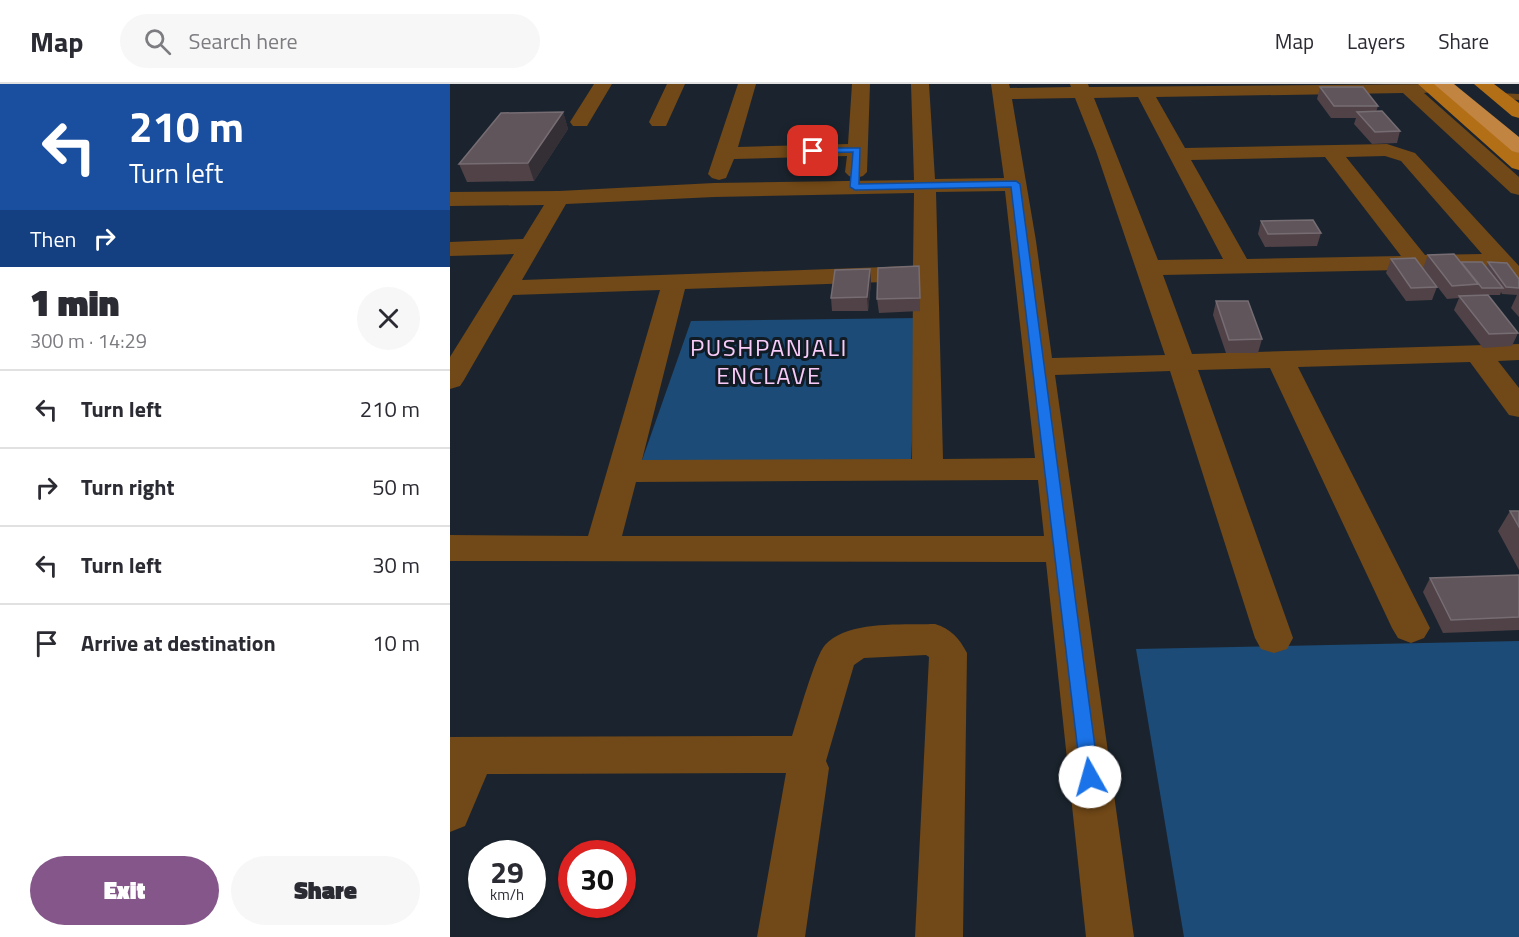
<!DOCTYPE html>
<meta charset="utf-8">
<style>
:root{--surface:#fff;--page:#f7f7f7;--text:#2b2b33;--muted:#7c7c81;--line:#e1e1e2;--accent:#84568a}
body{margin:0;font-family:"Titillium Web",sans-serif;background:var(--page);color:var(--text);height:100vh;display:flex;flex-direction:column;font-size:22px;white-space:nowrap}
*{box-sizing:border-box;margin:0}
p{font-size:20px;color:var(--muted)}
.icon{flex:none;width:33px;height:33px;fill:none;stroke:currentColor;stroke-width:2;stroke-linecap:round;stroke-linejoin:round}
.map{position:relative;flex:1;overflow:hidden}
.details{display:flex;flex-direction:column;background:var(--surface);width:450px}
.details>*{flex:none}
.hud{background:#1a4fa0;color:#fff;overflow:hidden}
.speed{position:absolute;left:18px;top:756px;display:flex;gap:12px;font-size:30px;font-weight:700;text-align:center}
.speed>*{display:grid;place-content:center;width:78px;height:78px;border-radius:50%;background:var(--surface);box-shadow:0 2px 4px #0004;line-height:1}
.speed small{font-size:15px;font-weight:400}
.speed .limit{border:9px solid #d22;background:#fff;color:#111}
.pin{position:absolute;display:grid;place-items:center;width:51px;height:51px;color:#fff;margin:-26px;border-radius:12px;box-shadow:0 3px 9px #0006}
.me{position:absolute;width:66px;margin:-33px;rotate:353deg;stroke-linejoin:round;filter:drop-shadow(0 0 4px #0008)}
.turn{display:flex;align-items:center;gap:21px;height:126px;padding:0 30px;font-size:27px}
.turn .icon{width:78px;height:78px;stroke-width:2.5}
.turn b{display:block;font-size:42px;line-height:51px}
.then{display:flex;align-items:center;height:57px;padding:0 30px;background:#0003;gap:12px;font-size:22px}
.round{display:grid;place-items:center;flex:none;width:63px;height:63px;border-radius:32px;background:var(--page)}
.overview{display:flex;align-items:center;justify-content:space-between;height:102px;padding:0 30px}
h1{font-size:36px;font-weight:800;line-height:45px}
.button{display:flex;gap:12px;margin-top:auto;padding:12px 30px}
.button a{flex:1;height:69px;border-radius:36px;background:var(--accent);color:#fff;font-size:24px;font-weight:800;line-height:69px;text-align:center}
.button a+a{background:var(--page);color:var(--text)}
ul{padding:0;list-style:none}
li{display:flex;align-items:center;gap:18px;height:78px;padding:0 30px;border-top:2px solid var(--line)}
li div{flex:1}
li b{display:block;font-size:22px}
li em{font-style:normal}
header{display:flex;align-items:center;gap:36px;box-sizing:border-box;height:84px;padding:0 30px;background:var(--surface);border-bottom:2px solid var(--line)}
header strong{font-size:28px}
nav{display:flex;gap:33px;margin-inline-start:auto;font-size:21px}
.search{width:420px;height:54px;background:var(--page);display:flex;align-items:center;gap:15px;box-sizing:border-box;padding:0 21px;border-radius:33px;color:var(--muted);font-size:22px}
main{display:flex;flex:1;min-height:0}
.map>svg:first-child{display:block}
.green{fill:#1c4b77}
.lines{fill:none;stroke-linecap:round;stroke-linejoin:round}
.lane{fill:#714817;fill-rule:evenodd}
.street{fill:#714817;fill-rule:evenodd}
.primary{fill:#b36f16;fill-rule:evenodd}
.highway{fill:#c18441;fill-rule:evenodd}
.wall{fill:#504247}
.shaded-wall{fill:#342e35}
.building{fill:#60555a;stroke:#766d73;stroke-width:1.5}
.route{fill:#1a73e8;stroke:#114b97;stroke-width:1.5}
.labels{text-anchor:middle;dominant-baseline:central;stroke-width:6;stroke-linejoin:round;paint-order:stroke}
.neighbourhood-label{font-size:24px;letter-spacing:1.5px;fill:#f9cbf9;stroke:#111b24}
</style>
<header>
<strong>Map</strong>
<div class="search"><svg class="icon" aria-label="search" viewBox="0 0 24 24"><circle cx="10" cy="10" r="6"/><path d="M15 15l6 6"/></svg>Search here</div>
<nav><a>Map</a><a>Layers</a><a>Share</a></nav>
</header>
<main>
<section class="details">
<div class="hud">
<div class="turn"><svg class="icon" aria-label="left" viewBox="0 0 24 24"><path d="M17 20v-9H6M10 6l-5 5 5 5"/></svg><div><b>210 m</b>Turn left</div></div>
<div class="then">Then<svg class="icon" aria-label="right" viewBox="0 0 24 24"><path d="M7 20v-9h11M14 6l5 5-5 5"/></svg></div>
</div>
<div class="overview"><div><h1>1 min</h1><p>300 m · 14:29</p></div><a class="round"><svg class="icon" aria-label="close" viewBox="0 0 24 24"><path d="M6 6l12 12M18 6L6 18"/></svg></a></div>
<ul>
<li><svg class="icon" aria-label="left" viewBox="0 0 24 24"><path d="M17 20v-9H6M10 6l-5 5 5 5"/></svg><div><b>Turn left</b></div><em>210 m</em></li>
<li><svg class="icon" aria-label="right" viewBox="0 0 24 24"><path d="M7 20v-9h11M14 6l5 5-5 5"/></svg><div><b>Turn right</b></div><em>50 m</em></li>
<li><svg class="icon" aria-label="left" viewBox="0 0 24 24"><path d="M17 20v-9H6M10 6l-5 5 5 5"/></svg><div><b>Turn left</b></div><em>30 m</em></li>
<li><svg class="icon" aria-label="arrive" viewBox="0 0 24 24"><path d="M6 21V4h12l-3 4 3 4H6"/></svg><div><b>Arrive at destination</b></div><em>10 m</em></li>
</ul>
<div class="button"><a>Exit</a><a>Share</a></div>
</section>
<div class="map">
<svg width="1069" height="853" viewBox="0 0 1069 853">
<rect width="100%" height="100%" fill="#1b242e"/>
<path class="green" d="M468,234L461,378L190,382L241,237Z
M1069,557V853H734L686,565Z"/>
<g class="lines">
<path class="lane" d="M1049,9L1069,10V16L1045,14L1044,12Z"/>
<path class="street" d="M144,0H162L137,42H123L120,38Z
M217,0H235L216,42H202L199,38Z
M288,0H306L288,63L398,60L402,0H420L417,88L413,92L406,94L399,92L395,88L397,72L284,75L276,94L269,96L262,94L258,90Z
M461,0H479L485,95L554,94L541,0H559L560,4L621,3L620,0H638L639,3L988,0L990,3L987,7L974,9L1069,93V111L1061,109L953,9L706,13L735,64L937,60L965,69L1069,182V204L1060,202L1044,184L713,191L742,270L1069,260V276L1048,277L1069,304V333L1059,331L1020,278L848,283L980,544L974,554L961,559L948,554L942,544L820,284L748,286L843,554L837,565L824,569L811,565L805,554L720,287L605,291L684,853H636L596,478L0,477V451L138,452L210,206L63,211L14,296L10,302L0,305V273L64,170L0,172V158L73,155L94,121L0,122V108L109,107L264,99L464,96ZM688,13L773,175L708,176L644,14ZM625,14L646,67L715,271L602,274L586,157L562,15ZM935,72L951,77L1032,170L975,171L896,73ZM875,73L951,172L797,175L741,76ZM555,107L585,374L493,375L486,108ZM464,109L463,182L72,196L116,120L264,113ZM463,197L462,375L192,376L235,205ZM588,396L594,452H172L186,398Z
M485,540C501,545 509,554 517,569L513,853H465L479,573L476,571L414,574L404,581L376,677L379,684L355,853H307L336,689L37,690L15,742L0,748V653L342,652C348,634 365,572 375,561C397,536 454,541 485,540Z"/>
<path class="primary" d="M968,0H988L1069,69V86L1062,84Z
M1024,0H1044L1069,19V34L1062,32Z"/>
<path class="highway" d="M984,0H1004L1069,53V69L1062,67Z"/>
</g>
<path class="wall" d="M870,3L928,22L926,28L950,47L947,59L922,60L904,40L906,34H881L867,15Z
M113,28L118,45L84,97L17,98L9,80Z
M811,137L871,149L867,162L815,163L808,150Z
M978,171L1011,179L1036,183L1038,178L1069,195V233L1061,224L1067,211L1052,210L1051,208L1050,211H1038L1068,249L1062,262L1033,264L1004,226L1009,214L997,215L973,184Z
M941,175L987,203L982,216L956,217L936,189Z
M469,182L470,227L429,229L427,215Z
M420,185L421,199L418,227H382L381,214Z
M766,217L812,255L808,269H776L763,231Z
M1060,427H1069V486L1048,447Z
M1069,491V546L993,549L973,508L980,494Z"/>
<path class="shaded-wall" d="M113,28L118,45L84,97L78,79Z
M420,185L421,199L418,227L417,213Z"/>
<path class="building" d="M870,3H913L928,22H884Z
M932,27L950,47L925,48L907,28Z
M113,28L78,79L9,80L51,29Z
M863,136L871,149L818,150L811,137Z
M1004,170L1028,200L1002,202L978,171Z
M965,174L987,203L961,204L941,175Z
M1011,178H1032L1053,204H1032Z
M1038,178L1057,179L1069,195V204L1056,203Z
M469,182L470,214L427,215L428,184Z
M420,185L417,213L381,214L385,186Z
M1038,211L1068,249L1039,250L1009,212Z
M766,217H798L812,255L779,256Z
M1060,427H1069V443Z
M1069,491V533L1001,536L980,494Z"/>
<path class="route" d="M410,64L409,100L566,97L570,100L649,693L646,699L640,701L634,699L631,693L561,103L405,106L400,103L403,68L363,69L359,67L363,64Z"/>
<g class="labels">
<g class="neighbourhood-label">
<text x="319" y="263">PUSHPANJALI<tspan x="319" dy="28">ENCLAVE</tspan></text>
</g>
</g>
</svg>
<div class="speed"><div>29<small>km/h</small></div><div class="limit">30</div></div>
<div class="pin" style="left:363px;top:67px;background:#d93025"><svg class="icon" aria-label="arrive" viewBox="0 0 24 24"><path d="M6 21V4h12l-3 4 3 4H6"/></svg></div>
<svg class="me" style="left:640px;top:693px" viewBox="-20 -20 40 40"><circle r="19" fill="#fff"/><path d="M0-13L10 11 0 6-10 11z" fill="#1a73e8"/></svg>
</div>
</main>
